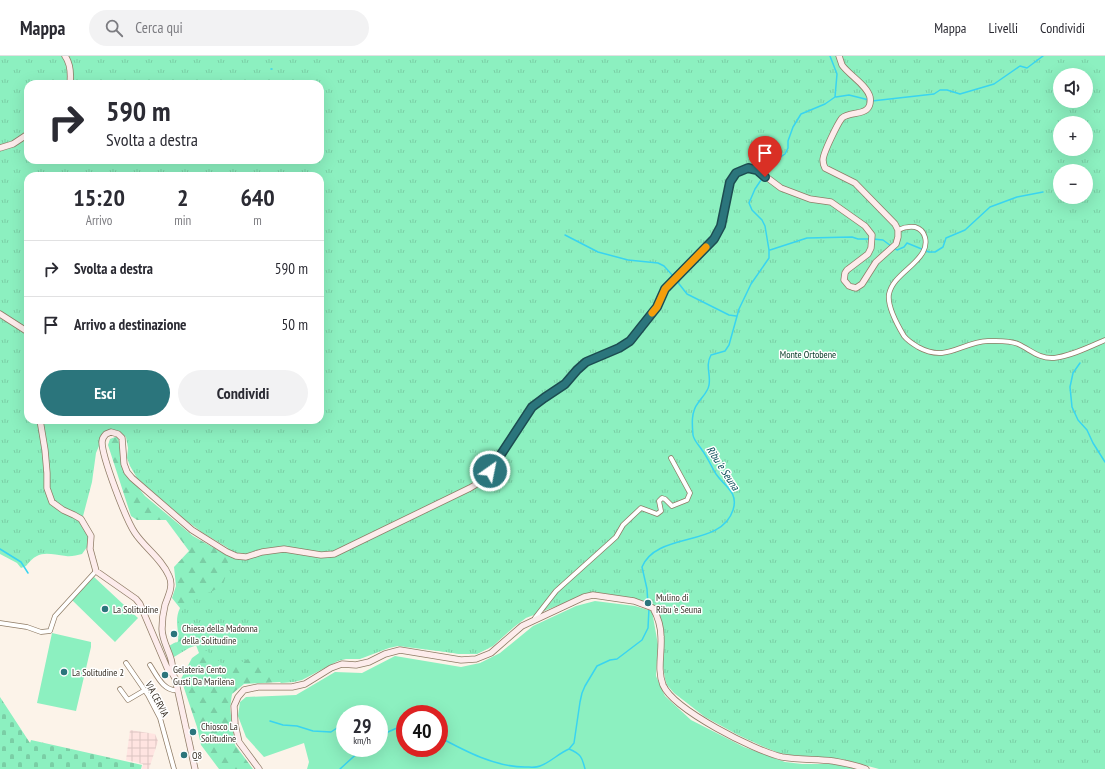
<!DOCTYPE html>
<html lang="it">
<meta charset="utf-8">
<style>
:root{--surface:#fff;--page:#f2f2f3;--text:#2b2b33;--muted:#7c7c81;--line:#e1e1e2;--accent:#2b757c}
body{margin:0;font-family:"PT Sans Narrow",sans-serif;background:var(--page);color:var(--text);height:100vh;display:flex;flex-direction:column;font-size:15px;white-space:nowrap}
*{box-sizing:border-box;margin:0}
p{font-size:13px;color:var(--muted)}
.icon{flex:none;width:22px;height:22px;fill:none;stroke:currentColor;stroke-width:2;stroke-linecap:round;stroke-linejoin:round}
.map{position:relative;flex:1;overflow:hidden}
.side{position:absolute;left:24px;top:116px;width:300px;height:252px;display:flex;flex-direction:column;background:var(--surface);border-radius:12px;box-shadow:0 4px 16px #0002}
.side>*{flex:none}
.hud{position:absolute;left:24px;top:24px;width:300px;height:84px;border-radius:12px;box-shadow:0 4px 16px #0002;background:#fff;color:var(--text);overflow:hidden}
.controls{position:absolute;left:1053px;top:12px;display:grid;gap:8px}
.controls a{display:grid;place-items:center;width:40px;height:40px;border-radius:50%;background:var(--surface);box-shadow:0 4px 16px #0002;font-size:20px}
.speed{position:absolute;left:336px;top:649px;display:flex;gap:8px;font-size:20px;font-weight:700;text-align:center}
.speed>*{display:grid;place-content:center;width:52px;height:52px;border-radius:50%;background:var(--surface);box-shadow:0 4px 16px #0002;line-height:1}
.speed small{font-size:10px;font-weight:400}
.speed .limit{border:6px solid #d22;background:#fff;color:#111}
.pin{position:absolute;display:grid;place-items:center;width:34px;height:34px;color:#fff;margin:-41px -17px;border-radius:50% 50% 50% 0;rotate:-45deg;box-shadow:0 0 4px #0007}
.pin .icon{rotate:45deg}
.me{position:absolute;width:44px;margin:-22px;rotate:33deg;stroke-linejoin:round;filter:drop-shadow(0 0 3px #0008)}
.turn{display:flex;align-items:center;gap:14px;height:84px;padding:0 16px;font-size:18px}
.turn .icon{width:52px;height:52px;stroke-width:2.5}
.turn b{display:block;font-size:28px;line-height:34px}
.eta{display:flex;justify-content:space-evenly;align-items:center;height:68px;text-align:center}
.eta b{font-size:24px;font-weight:700;line-height:28px}
.action{display:flex;gap:8px;margin-top:auto;padding:8px 16px}
.action a{flex:1;height:46px;border-radius:24px;background:var(--accent);color:#fff;font-size:16px;font-weight:700;line-height:46px;text-align:center}
.action a+a{background:var(--page);color:var(--text)}
ul{padding:0;list-style:none}
li{display:flex;align-items:center;gap:12px;height:56px;padding:0 16px;border-top:1px solid var(--line)}
li div{flex:1}
li b{display:block;font-size:15px}
li em{font-style:normal}
header{display:flex;align-items:center;gap:24px;box-sizing:border-box;height:56px;padding:0 20px;background:var(--surface);border-bottom:1px solid var(--line)}
header strong{font-size:19px}
nav{display:flex;gap:22px;margin-inline-start:auto;font-size:14px}
.search{width:280px;height:36px;background:var(--page);display:flex;align-items:center;gap:10px;box-sizing:border-box;padding:0 14px;border-radius:22px;color:var(--muted);font-size:15px}
.map>svg:first-child{display:block}
.industrial{fill:url(#industrial-grid)}
.grass{fill:#8cf0c0;fill-rule:evenodd}
.forest{fill:url(#forest-firs)}
.cemetery{fill:url(#cemetery-stones)}
.park{fill:url(#park-tufts);fill-rule:evenodd}
.lines{fill:none;stroke-linecap:round;stroke-linejoin:round}
.stream{stroke:#39d4f0;stroke-width:1.5}
.street-casing{stroke:#8f7c66;stroke-width:5.5}
.secondary-casing{stroke:#8f7c66;stroke-width:7}
.street{stroke:#fff;stroke-width:4}
.secondary{stroke:#fdecec;stroke-width:5.5}
.route-casing{stroke:#1c4c51;stroke-width:10}
.route{stroke:#2b757c;stroke-width:7}
.slow{stroke:#f59e0b;stroke-width:7}
.poi-dot{fill:#2b757c;stroke:#fff;stroke-width:1.5}
.labels{text-anchor:middle;dominant-baseline:central;stroke-width:3;stroke-linejoin:round;paint-order:stroke}
.park-label{font-size:10px;fill:#013622;stroke:#fff}
.poi-label{font-size:10px;fill:#383026;stroke:#fff;text-anchor:start}
.street-label{font-size:10px;fill:#383026;stroke:#fff}
.water-label{font-size:11px;font-style:italic;fill:#054955;stroke:#fff}
</style>
<header>
<strong>Mappa</strong>
<div class="search"><svg class="icon" aria-label="search" viewBox="0 0 24 24"><circle cx="10" cy="10" r="6"/><path d="M15 15l6 6"/></svg>Cerca qui</div>
<nav><a>Mappa</a><a>Livelli</a><a>Condividi</a></nav>
</header>
<div class="map">
<svg width="1105" height="713" viewBox="0 0 1105 713">
<defs>
<pattern id="industrial-grid" width="8" height="8" patternUnits="userSpaceOnUse"><rect width="8" height="8" fill="#ffe4e1"/><path d="M0 4h8M4 0v8" fill="none" stroke="#dbc4c1"/></pattern>
<pattern id="forest-firs" width="22" height="20" patternUnits="userSpaceOnUse"><rect width="22" height="20" fill="#8cf0c0"/><path d="M5 1l3.5 6h-7zM16 11l3.5 6h-7z" fill="#7acea5"/></pattern>
<pattern id="cemetery-stones" width="16" height="16" patternUnits="userSpaceOnUse"><rect width="16" height="16" fill="#8cf0c0"/><path d="M2 7V4a2 2 0 0 1 4 0v3zM10 15v-3a2 2 0 0 1 4 0v3z" fill="#7acea5"/></pattern>
<pattern id="park-tufts" width="24" height="20" patternUnits="userSpaceOnUse"><rect width="24" height="20" fill="#8cf0c0"/><path d="M3 7l-1-3M5 7V3M7 7l1-3M15 17l-1-3M17 17v-4M19 17l1-3" fill="none" stroke="#7acea5"/></pattern>
</defs>
<rect width="100%" height="100%" fill="#fcf3e9"/>
<path class="industrial" d="M130,674L155,678L158,685L149,713H142L143,708L126,704Z"/>
<path class="grass" d="M94,521L138,562L115,586L72,544Z
M595,545L635,550L652,555L658,589L656,620L665,640L691,664L744,691L785,706L802,708H833L858,713H307L309,706L304,687L264,701L246,681L238,660L240,646L246,641L296,639L335,616L362,617L395,600L461,611L480,607L500,597L533,570L576,550ZM345,658H379V692H345ZM405,658H439V692H405Z
M52,577L91,586V591L76,655L37,647Z"/>
<path class="forest" d="M118,380L123,412L145,440L193,480L237,505L489,592L476,598H459L408,590H391L331,605L280,626L244,628L232,638L230,652L235,689L253,713H219L201,689L197,671L181,623L192,602L199,597L196,589H177C181,575 173,567 180,552L172,542L176,530L174,511L189,495L166,464H137L131,460L108,389L110,383Z"/>
<path class="cemetery" d="M0,641L30,687L31,684L138,708L142,709L141,713H0Z"/>
<path class="park" d="M0,0H1105V713H879L842,703L790,699L779,697L764,691L738,679L705,661L674,637L667,629L665,623L663,610L664,578L661,564L657,554L652,550L625,542L609,538L590,537L526,562L514,571L493,590L477,598H462L398,590L389,592L360,603H346L338,605L302,624L294,626L281,627L261,607L260,603L255,600L250,602L228,613C225,610 208,596 207,595C205,595 202,595 200,595L197,589L189,592L174,601L169,590L174,587L181,585L183,578C173,563 181,552 195,543C203,537 216,536 222,528C229,519 228,503 228,492L203,477L184,463L137,422L130,410L127,402L128,392L126,381L116,374L105,376L96,397L92,426L82,464L88,471L90,487L82,498C77,499 71,501 66,500C48,498 39,493 26,510L21,512L17,507L0,498ZM1060,19H1086V45H1060ZM28,28H320V104H28ZM1060,67H1086V93H1060ZM1060,115H1086V141H1060ZM28,120H320V364H28Z"/>
<g class="lines">
<path class="stream" d="M271,13H272
M836,41L849,39L869,44
M872,45L934,38L940,34H947L960,38L994,28L1020,10L1027,12L1043,0
M766,118L773,106L785,98L788,92V85L793,71L801,58L825,48L835,41L837,18L830,0
M565,179L598,196L628,204L658,207L664,210L674,221
M873,183L883,184L891,190
M894,192L897,194L904,191L907,187L929,196H935L943,191L946,182L965,174L990,151L1017,141L1043,136
M770,194L807,182L852,181L858,183H869
M676,224L687,238L729,259L736,260
M1080,307L1073,317L1070,331L1072,351L1078,364L1087,374L1093,387L1105,406
M0,493L21,506L28,517
M648,549L647,533L642,511C657,475 721,492 733,454C739,436 724,430 716,418C711,410 708,402 702,394C699,389 694,385 693,379C692,368 691,356 698,347C702,341 708,336 709,329C711,318 705,310 711,299L725,295L729,289L739,253L751,228L769,202V194L765,170L762,164L752,154L749,147L755,133L763,121
M270,665L283,669L297,670L313,675L331,676L337,672H345
M379,680L397,672L405,671
M439,681C465,695 495,711 525,711C530,711 536,712 540,710C551,706 559,697 569,693C581,698 582,701 585,713
M569,693L574,687L580,646L582,637L585,630L597,610L610,604L617,603L642,584L648,572L649,552
M340,713L363,692"/>
<g class="street-casing">
<path id="street" d="M898,174C904,171 908,170 915,171C926,174 928,187 923,196C915,211 893,220 889,238C887,250 898,270 904,280C908,285 913,288 918,291C947,307 961,286 988,285C998,285 1009,284 1018,288C1031,294 1039,303 1054,302C1071,300 1089,291 1105,284
M535,562L556,535L616,481L623,469L641,452L657,458L661,455L659,445L662,442L665,443L672,450L687,444L690,437L671,402
M0,567L27,571L41,576L50,575L55,560L96,515
M126,607L148,639L160,662L174,713
M150,609C157,620 164,636 178,634
M120,633L128,644L145,634"/>
</g>
<g class="secondary-casing">
<path id="secondary" d="M65,0C71,8 71,18 70,28
M0,92L13,88L28,78
M0,258L28,276
M40,364L45,394L47,417V432L52,446L63,454L74,459L81,463L91,480L90,493L96,515L136,543L140,548L168,614L172,617L175,622L195,713
M172,617C175,602 162,588 162,573C162,565 163,557 165,549C168,540 174,530 169,520C162,503 145,492 135,477C126,464 102,401 102,386C102,382 104,380 106,378L111,376L118,378L122,382L124,408L127,416L132,422L192,474L227,496L236,500L246,501L262,496L284,493L321,499L334,498L470,432L480,426L490,415L532,351L544,342L565,328L577,314L586,306L619,292L630,285L657,251L665,233L714,183L721,170L730,126L736,117L748,112L757,114L781,132L810,143L831,146L865,170L872,179L871,192L868,198L847,214L845,217L844,224L849,230L852,231L856,232L862,228L876,206L896,188L898,181V174L895,168L855,127L825,112C824,110 823,107 823,104C823,97 838,67 842,62C851,54 873,62 870,41C867,29 849,19 842,9C841,6 840,3 839,0
M259,713L239,686L235,668L234,650L238,641L244,634L258,631H292L305,628L331,612L342,608L356,609L369,606L385,598L400,594L461,604L476,603L491,597L522,570L584,541L593,539L634,545L653,552C658,561 661,570 661,581C662,597 657,614 663,629C674,654 755,695 782,701C799,704 816,703 833,705C845,707 855,709 866,713"/>
</g>
<use href="#street" class="street"/>
<use href="#secondary" class="secondary"/>
</g>
<g class="lines">
<g class="route-casing">
<path id="route" d="M490,415L532,351L544,342L565,328L577,314L586,306L619,292L630,285L657,251L665,233L714,183L721,170L730,126L736,117L748,112L757,114L765,121"/>
</g>
<use href="#route" class="route"/>
<path class="slow" d="M652,257L657,251L665,233L706,191"/>
</g>
<g class="poi-dot">
<circle cx="648" cy="547" r="4"/>
<circle cx="105" cy="553" r="4"/>
<circle cx="174" cy="578" r="4"/>
<circle cx="64" cy="616" r="4"/>
<circle cx="165" cy="619" r="4"/>
<circle cx="193" cy="676" r="4"/>
<circle cx="184" cy="699" r="4"/>
</g>
<g class="labels">
<g class="park-label">
<text x="808" y="298">Monte Ortobene</text>
</g>
<g class="poi-label">
<text x="656" y="541">Mulino di<tspan x="656" dy="12">Ribu 'e Seuna</tspan></text>
<text x="113" y="553">La Solitudine</text>
<text x="182" y="572">Chiesa della Madonna<tspan x="182" dy="12">della Solitudine</tspan></text>
<text x="173" y="613">Gelateria Cento<tspan x="173" dy="12">Gusti Da Marilena</tspan></text>
<text x="72" y="616">La Solitudine 2</text>
<text x="201" y="670">Chiosco La<tspan x="201" dy="12">Solitudine</tspan></text>
<text x="192" y="699">Q8</text>
</g>
<g class="street-label">
<text transform="translate(157 643) rotate(62)">VIA CERVIA</text>
</g>
<g class="water-label">
<text transform="translate(723 412) rotate(57)">Ribu 'e Seuna</text>
</g>
</g>
</svg>
<div class="controls">
<a><svg class="icon" aria-label="sound" viewBox="0 0 24 24"><path d="M4 9h4l5-4v14l-5-4H4zM17 9q2 3 0 6"/></svg></a>
<a>+</a>
<a>−</a>
</div>
<div class="speed"><div>29<small>km/h</small></div><div class="limit">40</div></div>
<div class="pin" style="left:765px;top:121px;background:#d93025"><svg class="icon" aria-label="arrive" viewBox="0 0 24 24"><path d="M6 21V4h12l-3 4 3 4H6"/></svg></div>
<svg class="me" style="left:490px;top:415px" viewBox="-20 -20 40 40"><circle r="17" fill="#2b757c" stroke="#fff" stroke-width="3"/><path d="M0-11L8 9 0 5-8 9z" fill="#fff"/></svg>
<div class="hud">
<div class="turn"><svg class="icon" aria-label="right" viewBox="0 0 24 24"><path d="M7 20v-9h11M14 6l5 5-5 5"/></svg><div><b>590 m</b>Svolta a destra</div></div>
</div>
<section class="side">
<div class="eta">
<div><b>15:20</b><p>Arrivo</p></div>
<div><b>2</b><p>min</p></div>
<div><b>640</b><p>m</p></div>
</div>
<ul>
<li><svg class="icon" aria-label="right" viewBox="0 0 24 24"><path d="M7 20v-9h11M14 6l5 5-5 5"/></svg><div><b>Svolta a destra</b></div><em>590 m</em></li>
<li><svg class="icon" aria-label="arrive" viewBox="0 0 24 24"><path d="M6 21V4h12l-3 4 3 4H6"/></svg><div><b>Arrivo a destinazione</b></div><em>50 m</em></li>
</ul>
<div class="action"><a>Esci</a><a>Condividi</a></div>
</section>
</div>
